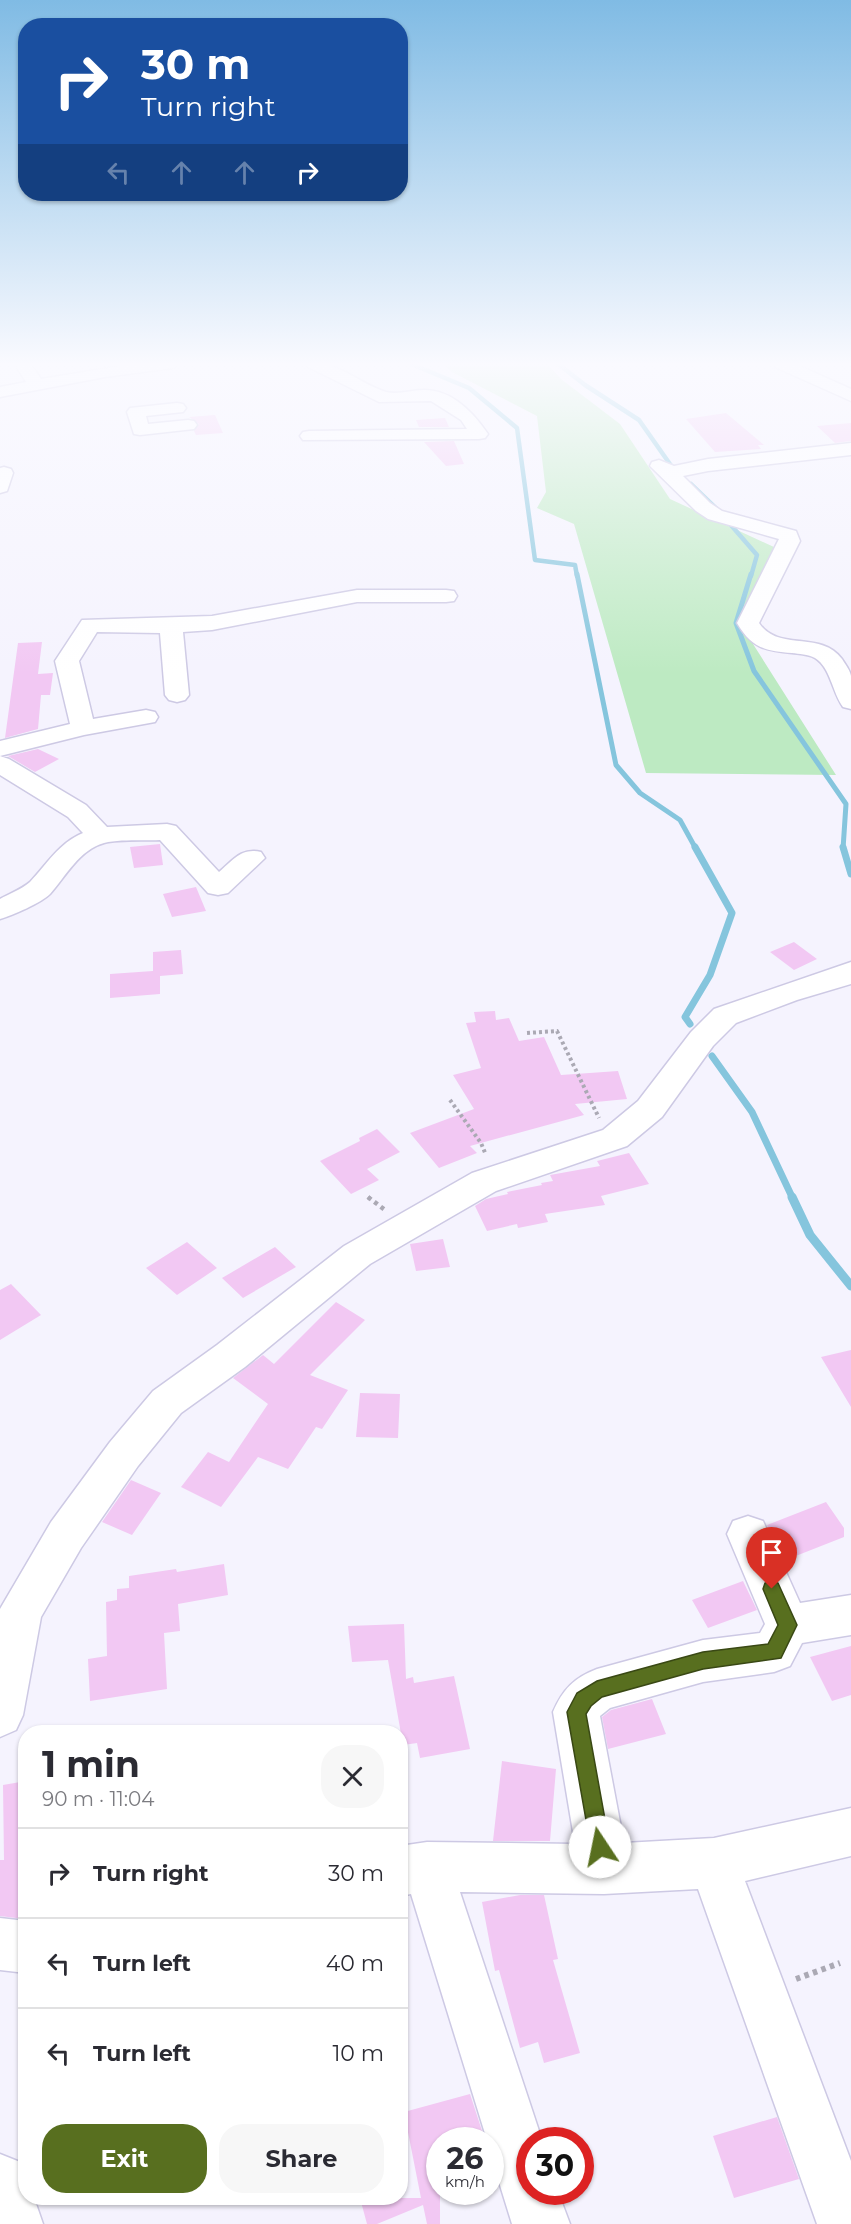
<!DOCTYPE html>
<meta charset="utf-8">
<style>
:root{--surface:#fff;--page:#f7f7f7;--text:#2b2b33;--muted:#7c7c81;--line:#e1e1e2;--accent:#586f1f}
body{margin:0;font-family:Montserrat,sans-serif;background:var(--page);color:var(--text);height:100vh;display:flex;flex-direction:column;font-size:22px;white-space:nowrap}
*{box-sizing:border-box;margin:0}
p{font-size:20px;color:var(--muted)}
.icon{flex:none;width:33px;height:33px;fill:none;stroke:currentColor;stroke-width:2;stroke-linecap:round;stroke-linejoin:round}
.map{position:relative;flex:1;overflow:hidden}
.side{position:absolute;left:18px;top:1725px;width:390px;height:480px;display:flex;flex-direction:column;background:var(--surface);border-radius:24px;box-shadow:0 2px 4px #0004}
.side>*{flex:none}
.hud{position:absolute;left:18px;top:18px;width:390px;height:183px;border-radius:24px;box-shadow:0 2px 4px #0004;background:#1a4fa0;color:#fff;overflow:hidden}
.speed{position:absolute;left:426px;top:2127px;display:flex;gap:12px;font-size:30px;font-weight:700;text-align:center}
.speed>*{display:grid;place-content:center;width:78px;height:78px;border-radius:50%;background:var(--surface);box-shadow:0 2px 4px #0004;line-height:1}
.speed small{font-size:15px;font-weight:400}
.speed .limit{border:9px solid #d22;background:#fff;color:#111}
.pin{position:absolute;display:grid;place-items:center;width:51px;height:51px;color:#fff;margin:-62px -26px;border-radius:50% 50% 50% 0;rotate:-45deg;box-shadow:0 0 6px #0007}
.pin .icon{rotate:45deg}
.me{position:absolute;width:66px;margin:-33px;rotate:349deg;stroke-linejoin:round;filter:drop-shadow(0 0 4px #0008)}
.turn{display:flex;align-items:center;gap:21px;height:126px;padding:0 24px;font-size:27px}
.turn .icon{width:78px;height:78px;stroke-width:2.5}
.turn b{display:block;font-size:42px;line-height:51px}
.lanes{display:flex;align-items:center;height:57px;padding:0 24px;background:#0003;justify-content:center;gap:30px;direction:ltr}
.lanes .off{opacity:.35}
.round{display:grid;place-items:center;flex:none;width:63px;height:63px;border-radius:24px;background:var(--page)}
.headline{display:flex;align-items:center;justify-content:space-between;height:102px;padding:0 24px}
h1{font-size:36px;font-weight:700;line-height:45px}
.cta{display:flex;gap:12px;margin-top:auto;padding:12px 24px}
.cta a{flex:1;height:69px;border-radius:24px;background:var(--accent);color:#fff;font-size:24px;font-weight:700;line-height:69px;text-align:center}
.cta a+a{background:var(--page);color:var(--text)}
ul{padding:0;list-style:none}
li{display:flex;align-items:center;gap:18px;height:90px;padding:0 24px;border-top:2px solid var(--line)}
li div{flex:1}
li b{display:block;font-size:22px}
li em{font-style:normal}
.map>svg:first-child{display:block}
.green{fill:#bdeac2}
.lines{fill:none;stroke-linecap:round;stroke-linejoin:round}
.stream-far3{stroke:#85c5dd;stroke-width:4.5}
.stream-far2{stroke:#85c5dd;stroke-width:5}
.stream-far1{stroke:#85c5dd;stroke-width:7}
.stream{stroke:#85c5dd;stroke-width:9}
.building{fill:#f2c8f3}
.minor-casing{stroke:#cdc9e4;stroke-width:3}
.path-far2{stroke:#aba9b4;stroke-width:4;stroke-dasharray:3 3;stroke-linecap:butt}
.path-far1{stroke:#aba9b4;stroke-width:4.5;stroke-dasharray:4 4;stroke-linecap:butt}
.path{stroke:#aba9b4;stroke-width:6;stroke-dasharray:4.5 4.5;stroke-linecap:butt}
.minor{fill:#fff;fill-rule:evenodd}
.route{fill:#586f1f;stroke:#394814;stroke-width:1.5}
</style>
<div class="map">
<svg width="851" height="2224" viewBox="0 0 851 2224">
<rect width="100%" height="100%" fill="#f5f3fe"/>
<path class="green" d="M443,363H546L561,379L620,424L670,499L774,547L753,644L836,775L646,773L574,524L537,508L546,492L537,416L452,372Z"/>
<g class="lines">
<path class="stream-far3" d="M409,363L469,388L517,428L535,560L575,565L577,576
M557,363L585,385L639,420L672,467
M691,484L718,510
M730,524L757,555L751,576"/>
<path class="stream-far2" d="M577,574L616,765L640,793L680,820L696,849
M751,574L736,623L754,671L846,804L843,849"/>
<path class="stream-far1" d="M843,847L851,874
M690,1024L685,1017L710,975L732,913L695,847
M712,1056L752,1112L793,1199"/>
<path class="stream" d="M792,1197L810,1235L851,1286"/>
</g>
<path class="building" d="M726,413L764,445H758L761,449L715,452L686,419Z
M215,415L223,433L196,435L194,431L199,424L189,417Z
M445,418L449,427H419L416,420Z
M851,423V441L835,443L817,426Z
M454,441L464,464L446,466L424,442Z
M42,642L38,674L53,673L50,695H41L38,729L5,738L18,643Z
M38,749L59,759L35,772L8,756Z
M160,844L163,865L134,868L130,847Z
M196,887L206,911L172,917L163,894Z
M794,942L817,959L794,970L770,952Z
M181,950L183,974L160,976V994L110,998V974L153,971V952Z
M495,1011L496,1020L509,1018L519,1041L544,1037L561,1075L618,1071L627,1099L575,1104L584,1115L470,1146L477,1153L439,1168L410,1133L474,1109L453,1075L481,1068L466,1023L476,1022L474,1012Z
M377,1129L400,1152L367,1169L379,1180L351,1194L320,1161L360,1141L359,1138Z
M629,1153L649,1184L601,1196L605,1205L545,1214L548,1222L518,1228L517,1224L487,1231L475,1206L486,1199L508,1194L507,1192L542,1185L541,1183L553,1181L550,1175L600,1166L597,1161Z
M443,1239L450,1267L416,1271L410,1244Z
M187,1242L217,1268L177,1295L146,1268Z
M275,1247L296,1267L243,1298L222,1278Z
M11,1284L41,1315L0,1340V1290Z
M336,1302L365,1320L310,1375L348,1390L322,1429L316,1427L288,1469L258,1457L221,1507L181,1487L208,1452L229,1462L268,1404L233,1378L263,1355L274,1364Z
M851,1350V1407L821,1357Z
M360,1393L400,1394L398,1438L356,1437Z
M131,1480L161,1493L132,1535L102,1522Z
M826,1502L844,1528V1537L783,1561L767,1525Z
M224,1564L228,1595L178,1604L180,1631L164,1633L167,1689L90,1701L88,1659L107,1656L106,1602L117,1600V1589L129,1588V1576L176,1569L177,1572Z
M743,1581L757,1610L708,1628L692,1600Z
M404,1624L406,1679L413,1677L414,1683L454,1676L470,1749L420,1758L417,1743L403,1745L388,1660L352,1662L348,1626Z
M851,1646V1695L832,1701L810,1657Z
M652,1699L666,1734L608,1749L602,1717L611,1710Z
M502,1761L556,1769L550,1841H493Z
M26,1781V1918L24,1919L0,1916V1860H4L3,1785Z
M520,1895H544L558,1959L553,1960L580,2053L544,2063L538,2042L520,2048L499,1970L495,1971L482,1902Z
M470,2094L485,2140H440V2224H427L423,2205L377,2224H367L360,2198H421L404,2112Z
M777,2117L799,2179L734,2198L713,2136Z"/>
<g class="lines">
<g class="minor-casing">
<path id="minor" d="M14,363H30L41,379L139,363H181L173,368L105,377L0,397V387L26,382Z
M306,363C337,360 358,383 386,392C397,395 412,390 423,390C451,389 473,412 488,434L485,438L479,439L303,440L300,436L303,432L309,431L467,429L461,420L431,401L379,402L308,367Z
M773,363H793L851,389V401L775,367Z
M177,403L183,404L186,408L183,412L146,416L148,424L188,420L194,421L197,425L194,429L140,435L134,434L127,412L130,408Z
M851,443V455L708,471L683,476L710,503L722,511L796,531L800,541L759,623C778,652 821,630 842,659C845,664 850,670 851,676C851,686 851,699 851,709L843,707C832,692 831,668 815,658C808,654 799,654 792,653C764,651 751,647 737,623L779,539L708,519L696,511L650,466L652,462L659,460L674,466L708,459Z
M4,467L11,469L13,473L7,491L0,493V468Z
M357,590H446L454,591L457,596L454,601L446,602H357L212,630L183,632L189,695L185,700L177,702L169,700L165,695L160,633L97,632L79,661L93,719L146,710L155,712L158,717L155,722L84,735L0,756L9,759L86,805L107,827L167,824L176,826L219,872C233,860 242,847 261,852L265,858L228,893L218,895L208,893L160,840C143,841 120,839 104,843C79,850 66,876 50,894C41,903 13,915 0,919V899C9,894 22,889 30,882C47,864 59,843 83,833L68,817L0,775V741L70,724L55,661L82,620L212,616Z
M851,962V984L797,1000L736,1023L713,1046L662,1117L627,1146L496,1191L370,1264L245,1367L181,1413L138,1466L81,1548L41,1617L23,1715L16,1730L0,1737V1609L51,1522L110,1442L153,1391L217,1345L344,1246L472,1173L603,1130L638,1101L691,1032L714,1009Z
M748,1516L763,1521L800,1603L851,1595V1635L802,1643L790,1666L774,1672L703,1682L610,1708L600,1716L624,1843L714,1838L851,1808V1856L745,1881L851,2161V2224H817L698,1889L604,1894L460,1892L542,2140H530V2192H558L570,2224H512L490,2153V2140H487L411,1894L400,1896V1846L427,1842L575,1844L553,1712C563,1689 574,1678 597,1669L703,1640L760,1633L765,1624L727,1534L733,1521Z
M0,1918L26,1921V1973L0,1970Z
M0,2154L20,2162L26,2175V2198H34L43,2224H0Z"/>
</g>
<path class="path-far2" d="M527,1033L557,1031L599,1118
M450,1100L481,1143L486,1155
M368,1197L370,1199"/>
<path class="path-far1" d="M368,1197L385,1210"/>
<path class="path" d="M796,1979L840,1963"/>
<use href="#minor" class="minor"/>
</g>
<linearGradient id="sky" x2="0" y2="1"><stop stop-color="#80bbe4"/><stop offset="0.54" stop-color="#fafaff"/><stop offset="1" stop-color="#fafaff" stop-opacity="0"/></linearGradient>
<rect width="851" height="674" fill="url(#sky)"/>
<path class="route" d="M772,1581L778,1583L797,1625L781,1658L703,1669L602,1697L591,1706L586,1714L610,1847L607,1854L600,1857L592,1854L567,1712L577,1693L597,1681L703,1652L768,1644L778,1625L763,1589L765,1583Z"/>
</svg>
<div class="speed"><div>26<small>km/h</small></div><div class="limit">30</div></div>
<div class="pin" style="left:772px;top:1589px;background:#d93025"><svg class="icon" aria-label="arrive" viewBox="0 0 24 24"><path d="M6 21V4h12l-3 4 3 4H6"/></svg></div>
<svg class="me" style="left:600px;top:1847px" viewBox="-20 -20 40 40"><circle r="19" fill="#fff"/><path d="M0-13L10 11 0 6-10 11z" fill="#586f1f"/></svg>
<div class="hud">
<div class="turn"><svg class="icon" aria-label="right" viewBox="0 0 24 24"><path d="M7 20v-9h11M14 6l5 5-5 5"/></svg><div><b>30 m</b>Turn right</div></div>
<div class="lanes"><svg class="icon off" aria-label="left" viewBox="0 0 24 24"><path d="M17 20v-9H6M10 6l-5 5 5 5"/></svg><svg class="icon off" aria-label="ahead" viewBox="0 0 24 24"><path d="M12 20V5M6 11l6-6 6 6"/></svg><svg class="icon off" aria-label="ahead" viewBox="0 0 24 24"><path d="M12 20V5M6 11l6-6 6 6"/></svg><svg class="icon" aria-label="right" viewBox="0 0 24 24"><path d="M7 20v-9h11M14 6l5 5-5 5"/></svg></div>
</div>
<section class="side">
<div class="headline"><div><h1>1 min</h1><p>90 m · 11:04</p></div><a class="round"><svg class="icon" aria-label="close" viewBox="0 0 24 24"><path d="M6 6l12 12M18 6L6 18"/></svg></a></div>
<ul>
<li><svg class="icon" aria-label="right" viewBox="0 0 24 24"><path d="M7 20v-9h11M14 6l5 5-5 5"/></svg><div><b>Turn right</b></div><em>30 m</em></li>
<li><svg class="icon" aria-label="left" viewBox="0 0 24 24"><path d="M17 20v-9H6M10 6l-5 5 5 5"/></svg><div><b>Turn left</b></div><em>40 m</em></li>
<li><svg class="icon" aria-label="left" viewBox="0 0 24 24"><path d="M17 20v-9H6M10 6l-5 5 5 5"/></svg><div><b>Turn left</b></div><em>10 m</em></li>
</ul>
<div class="cta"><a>Exit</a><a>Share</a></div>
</section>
</div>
